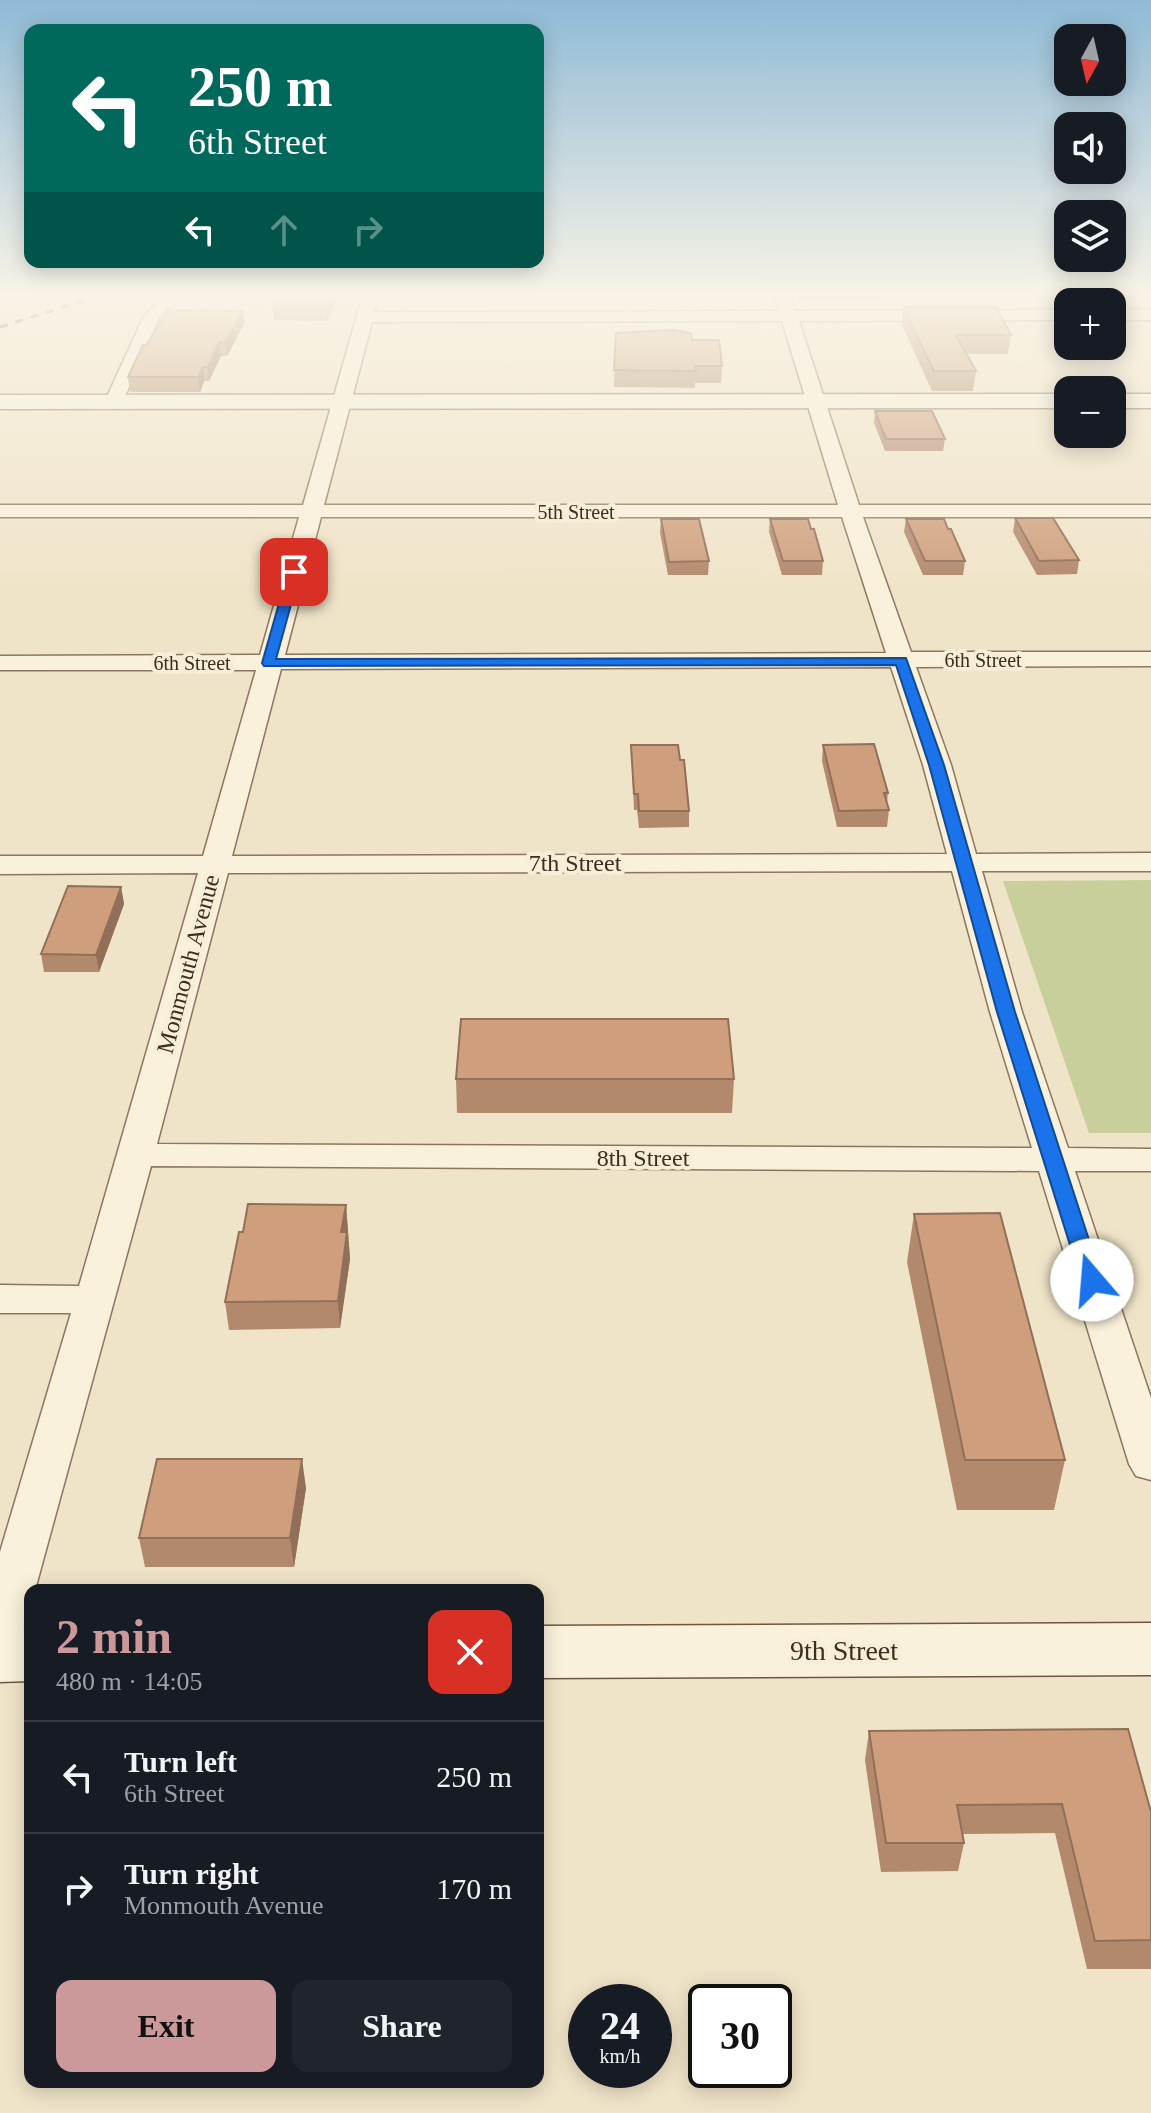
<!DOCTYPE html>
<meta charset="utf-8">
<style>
:root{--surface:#171b24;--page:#20242c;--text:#f1f3f6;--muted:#9ea1a6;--line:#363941;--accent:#cc999b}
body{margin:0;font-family:"Times New Roman",serif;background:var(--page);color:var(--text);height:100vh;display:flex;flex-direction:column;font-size:30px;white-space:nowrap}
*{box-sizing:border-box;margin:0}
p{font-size:26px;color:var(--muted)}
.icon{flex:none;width:44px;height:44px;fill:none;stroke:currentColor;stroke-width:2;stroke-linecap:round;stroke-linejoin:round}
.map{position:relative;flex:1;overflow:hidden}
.drawer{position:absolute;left:24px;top:1584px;width:520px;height:504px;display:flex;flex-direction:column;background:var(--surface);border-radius:16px;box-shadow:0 4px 20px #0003}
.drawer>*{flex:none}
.hud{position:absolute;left:24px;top:24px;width:520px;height:244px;border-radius:16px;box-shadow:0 4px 20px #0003;background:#00695c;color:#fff;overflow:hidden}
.needle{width:52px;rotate:188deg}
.tools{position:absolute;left:1054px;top:24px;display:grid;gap:16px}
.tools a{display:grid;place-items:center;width:72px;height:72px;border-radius:16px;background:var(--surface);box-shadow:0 4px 20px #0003;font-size:40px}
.speed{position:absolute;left:568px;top:1984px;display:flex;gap:16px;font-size:40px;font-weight:700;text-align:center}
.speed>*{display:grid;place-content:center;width:104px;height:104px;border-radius:50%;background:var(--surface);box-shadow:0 4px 20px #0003;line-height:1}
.speed small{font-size:20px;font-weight:400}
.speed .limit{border:4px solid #111;border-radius:12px;background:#fff;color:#111}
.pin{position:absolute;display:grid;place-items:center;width:68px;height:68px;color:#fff;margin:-34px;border-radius:16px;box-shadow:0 4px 12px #0006}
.me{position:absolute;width:88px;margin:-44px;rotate:342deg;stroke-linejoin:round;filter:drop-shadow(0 0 6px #0008)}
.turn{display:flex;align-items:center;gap:28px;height:168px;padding:0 32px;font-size:36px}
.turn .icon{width:104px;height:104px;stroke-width:2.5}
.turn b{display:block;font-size:56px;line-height:68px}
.lanes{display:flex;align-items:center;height:76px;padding:0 32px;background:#0003;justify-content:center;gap:40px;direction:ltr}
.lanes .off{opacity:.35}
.round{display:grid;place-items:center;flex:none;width:84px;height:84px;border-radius:16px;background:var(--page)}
.head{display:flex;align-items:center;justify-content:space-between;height:136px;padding:0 32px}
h1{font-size:48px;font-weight:700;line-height:60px;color:var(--accent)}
.primary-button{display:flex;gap:16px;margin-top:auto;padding:16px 32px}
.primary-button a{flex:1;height:92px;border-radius:16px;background:var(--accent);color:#111;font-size:32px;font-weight:700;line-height:92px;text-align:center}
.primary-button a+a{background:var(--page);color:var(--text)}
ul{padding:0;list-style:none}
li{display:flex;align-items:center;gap:24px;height:112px;padding:0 32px;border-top:2px solid var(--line)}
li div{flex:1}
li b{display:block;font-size:30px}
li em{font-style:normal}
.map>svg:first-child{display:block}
.green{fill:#c9cf9b}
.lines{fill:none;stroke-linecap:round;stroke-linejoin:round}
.minor-casing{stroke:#8d765c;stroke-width:3}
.tertiary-casing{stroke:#8d765c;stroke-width:3}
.secondary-casing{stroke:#6f573f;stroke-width:3}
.minor{fill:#faf1dc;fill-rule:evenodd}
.tertiary{fill:#faf1dc;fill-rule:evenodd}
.secondary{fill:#faf1dc;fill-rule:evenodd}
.rail{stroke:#3d2e20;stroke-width:3;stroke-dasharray:8 8;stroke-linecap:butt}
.wall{fill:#b2896c}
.shaded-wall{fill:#916f58}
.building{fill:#cf9f7d;stroke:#916f58;stroke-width:2}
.route{fill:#1a73e8;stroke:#114b97;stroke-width:2}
.labels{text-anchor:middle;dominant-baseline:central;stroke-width:8;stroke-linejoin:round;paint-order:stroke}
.far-street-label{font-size:20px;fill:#3d2e20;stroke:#f7eed8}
.street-label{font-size:24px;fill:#3d2e20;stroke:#f7eed8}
.near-street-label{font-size:28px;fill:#3d2e20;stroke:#f7eed8}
</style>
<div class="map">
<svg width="1151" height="2113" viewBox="0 0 1151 2113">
<rect width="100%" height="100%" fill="#f0e4c8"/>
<path class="green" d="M1151,880V1133H1089L1003,881Z"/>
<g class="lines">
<g class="minor-casing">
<path id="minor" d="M166,294H183L159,318L123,401L114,407L107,405L105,401L144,316Z
M363,294H379L374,312L779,311L774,294H790L795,311L1068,310V320L799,321L859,505H1151V517H863L911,652H1151V666L916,667L951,765L976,854L1151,853V871H982L1022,1012L1068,1148L1151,1149V1171H1075L1151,1398V1480L1136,1476L1129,1464L1039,1171L151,1166L35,1590H30C30,1611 26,1627 17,1646L0,1652V1552L71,1313H0V1285L79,1286L198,873L0,874V856H203L256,670H0V656L260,655L299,517H0V505H303ZM782,321L838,505H324L372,322ZM321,517H842L886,653L285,655ZM891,667L923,765L947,854L232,856L281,669ZM952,871L990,1012L1032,1148L157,1144L228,873Z
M1112,310H1151V320H1112Z"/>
</g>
<g class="tertiary-casing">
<path id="tertiary" d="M1068,394V408L0,409V395Z
M1112,394H1151V408H1112Z"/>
</g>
<g class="secondary-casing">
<path id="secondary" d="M1151,1623V1675L538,1678V1626Z
M30,1629V1681L0,1682V1630Z"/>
</g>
<use href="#minor" class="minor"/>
<use href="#tertiary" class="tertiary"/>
<use href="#secondary" class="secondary"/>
<path class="rail" d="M0,327L104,294"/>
</g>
<path class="wall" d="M278,294H338V295L327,321L274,320L272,304Z
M797,294H880V301H799Z
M903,307L1011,335L1008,354H967L976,371L973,391H932L902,325Z
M243,311L244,324L227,356H221L209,381H204L200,392H130L128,377L146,345Z
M616,333L692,340L722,366L721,383H695V388L614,387Z
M875,411L945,439L943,451H885L874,423Z
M1015,518L1079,560L1077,574L1037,575L1013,532Z
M661,519L709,561L708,575H668L660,533Z
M770,519L811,529L823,561L822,575H782L769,532Z
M906,519L948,529L965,561L963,575H923L904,532Z
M631,745L680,760L689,811V827L639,828L637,810H634Z
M823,745L888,793L887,803L889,810L887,827H837L822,761Z
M121,887L124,904L99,972H44L41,954Z
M456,1079H734L732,1113H457Z
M346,1205L350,1259L340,1328L229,1330L225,1302L243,1232Z
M914,1214L1065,1460L1054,1510H957L907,1262Z
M306,1488L294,1567H145L139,1538Z
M869,1731L1151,1812V1969H1087L1055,1833L962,1834L964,1843L958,1871L881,1872L865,1760Z"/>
<path class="shaded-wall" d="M330,294H338V295L327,321L326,305Z
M243,311L244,324L227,356L226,342Z
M219,342L221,356L209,381L208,367Z
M203,367L204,381L200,392L198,377Z
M121,887L124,904L99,972L96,955Z
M346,1205L350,1259L340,1328L338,1301L341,1232Z
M302,1459L306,1488L294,1567L290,1538Z"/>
<path class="building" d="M278,294H330L326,305L272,304Z
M903,307H996L1011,335H956L976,371H934Z
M169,310L243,311L226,342H219L208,367H203L198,377H128L143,345H146Z
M672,330L691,333L692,340H719L722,366H695L696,371L614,370L616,333Z
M875,411H932L945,439H886Z
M1015,518H1053L1079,560L1039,561Z
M661,519H699L709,561L669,562Z
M770,519H808L811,529H814L823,561H783Z
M906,519H944L948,529H951L965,561H925Z
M874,744L888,793H884L889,810L839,811L823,745Z
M631,745H678L680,760H684L689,811H639L638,794H634Z
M68,886L121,887L96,955L41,954Z
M461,1019H728L734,1079H456Z
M248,1204L346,1205L341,1232H347L338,1301L225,1302L239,1232H243Z
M1000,1213L1065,1460H965L914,1214Z
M157,1459H302L290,1538H139Z
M1128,1729L1151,1812V1940L1095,1941L1062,1804L957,1805L964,1843H886L869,1731Z"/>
<linearGradient id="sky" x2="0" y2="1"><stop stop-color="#8fbad6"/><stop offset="0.5" stop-color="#f8f3e6"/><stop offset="1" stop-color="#f8f3e6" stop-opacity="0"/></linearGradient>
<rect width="1151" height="590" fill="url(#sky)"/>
<path class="route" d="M294,568L300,572L276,659L906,658L944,765L1015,1012L1102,1280L1099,1285H1084L1081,1280L997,1012L929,765L896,665L264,666L262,663L288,572Z"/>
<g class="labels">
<g class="far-street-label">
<text x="576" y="512">5th Street</text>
<text x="983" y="660">6th Street</text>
<text x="192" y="663">6th Street</text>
</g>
<g class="street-label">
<text x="575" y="863">7th Street</text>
<text transform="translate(188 964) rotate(-75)">Monmouth Avenue</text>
<text x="643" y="1158">8th Street</text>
</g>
<g class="near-street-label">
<text x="844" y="1650">9th Street</text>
</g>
</g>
</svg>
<div class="tools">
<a><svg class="needle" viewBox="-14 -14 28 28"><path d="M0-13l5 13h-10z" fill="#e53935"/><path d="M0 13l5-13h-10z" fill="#9ea1a6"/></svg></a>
<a><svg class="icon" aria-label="sound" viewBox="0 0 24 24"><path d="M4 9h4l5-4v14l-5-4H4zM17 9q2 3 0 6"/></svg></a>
<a><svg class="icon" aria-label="layers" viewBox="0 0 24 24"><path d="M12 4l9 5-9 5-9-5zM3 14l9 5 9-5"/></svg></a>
<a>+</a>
<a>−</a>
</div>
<div class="speed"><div>24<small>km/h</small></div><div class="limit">30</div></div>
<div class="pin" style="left:294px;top:572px;background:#d93025"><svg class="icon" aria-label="arrive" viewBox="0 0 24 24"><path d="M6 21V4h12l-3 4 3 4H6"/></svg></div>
<svg class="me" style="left:1092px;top:1280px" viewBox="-20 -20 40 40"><circle r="19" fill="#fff"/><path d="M0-13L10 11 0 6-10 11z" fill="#1a73e8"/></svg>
<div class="hud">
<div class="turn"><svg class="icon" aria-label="left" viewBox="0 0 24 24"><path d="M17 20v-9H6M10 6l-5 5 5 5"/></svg><div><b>250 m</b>6th Street</div></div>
<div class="lanes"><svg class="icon" aria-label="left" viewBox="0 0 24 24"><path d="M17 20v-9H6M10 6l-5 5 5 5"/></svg><svg class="icon off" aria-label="ahead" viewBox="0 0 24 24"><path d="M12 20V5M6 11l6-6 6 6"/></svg><svg class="icon off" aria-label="right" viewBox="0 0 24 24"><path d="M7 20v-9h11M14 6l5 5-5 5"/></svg></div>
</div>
<section class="drawer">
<div class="head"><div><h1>2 min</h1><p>480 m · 14:05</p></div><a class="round" style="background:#d93025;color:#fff"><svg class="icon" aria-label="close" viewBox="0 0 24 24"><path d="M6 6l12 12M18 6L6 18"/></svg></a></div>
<ul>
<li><svg class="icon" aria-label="left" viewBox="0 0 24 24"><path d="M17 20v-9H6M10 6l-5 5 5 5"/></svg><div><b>Turn left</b><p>6th Street</p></div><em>250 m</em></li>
<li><svg class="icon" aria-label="right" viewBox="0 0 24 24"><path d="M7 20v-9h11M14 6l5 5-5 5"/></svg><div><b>Turn right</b><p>Monmouth Avenue</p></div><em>170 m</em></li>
</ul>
<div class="primary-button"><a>Exit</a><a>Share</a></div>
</section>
</div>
